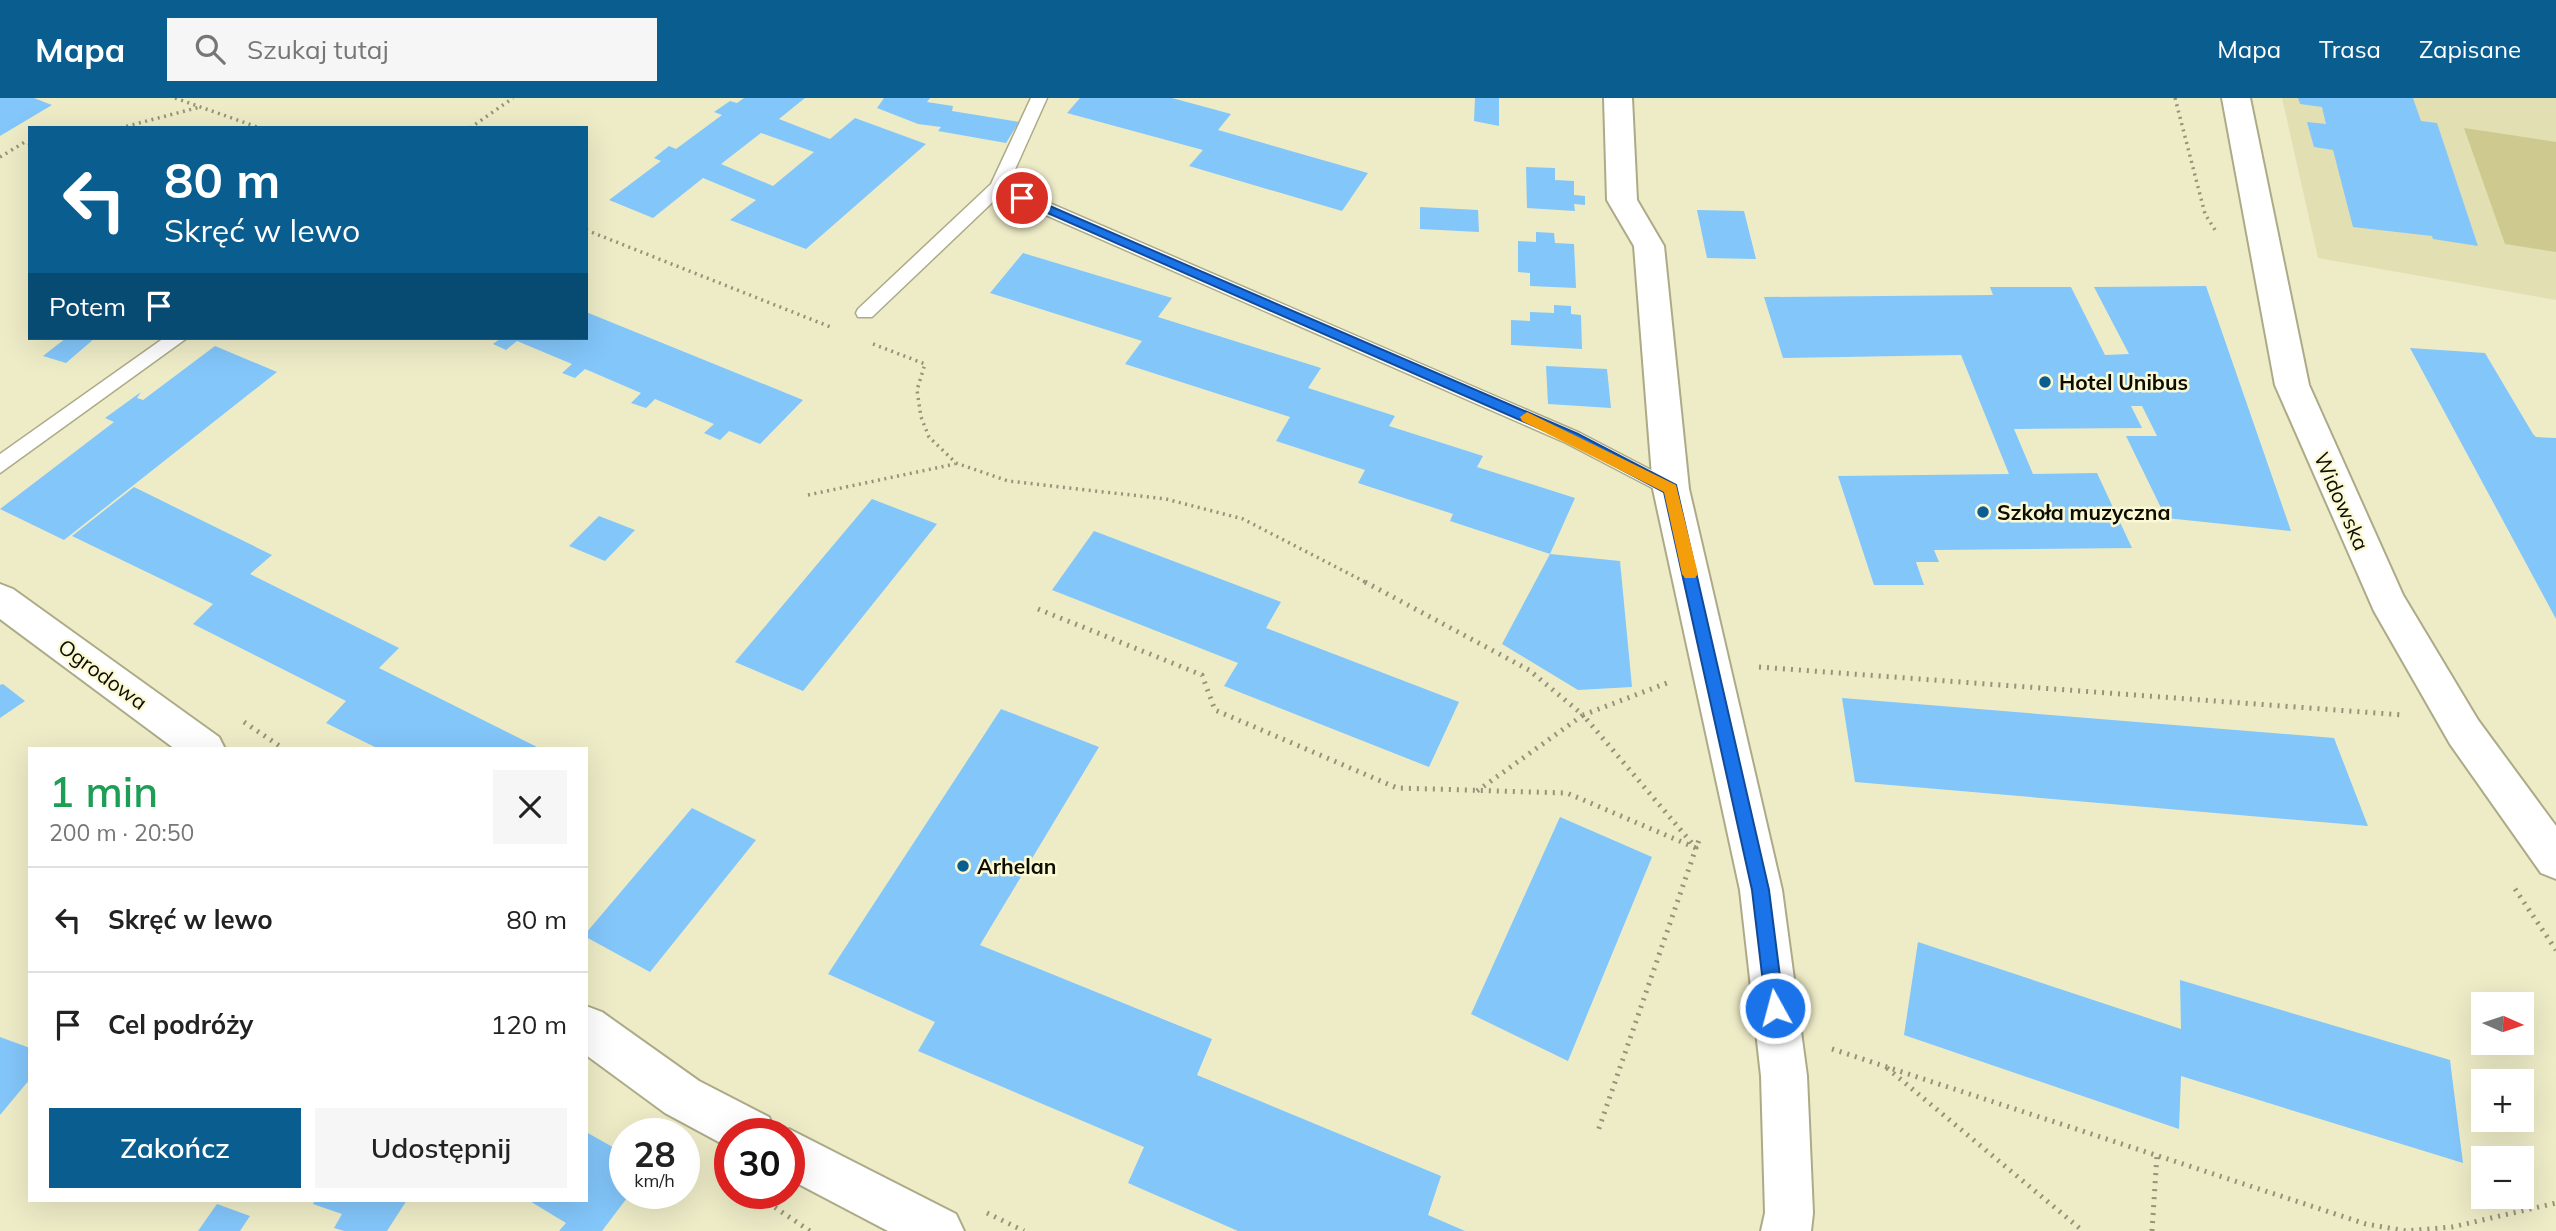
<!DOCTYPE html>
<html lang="pl">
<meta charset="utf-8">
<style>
:root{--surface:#fff;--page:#f6f6f6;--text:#222;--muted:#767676;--line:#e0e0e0;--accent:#095d8f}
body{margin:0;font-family:Mulish,sans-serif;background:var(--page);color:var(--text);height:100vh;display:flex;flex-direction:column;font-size:26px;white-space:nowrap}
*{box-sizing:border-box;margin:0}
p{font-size:23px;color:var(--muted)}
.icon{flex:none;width:38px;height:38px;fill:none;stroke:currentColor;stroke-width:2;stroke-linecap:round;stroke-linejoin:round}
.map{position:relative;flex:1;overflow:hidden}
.side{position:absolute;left:28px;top:649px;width:560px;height:455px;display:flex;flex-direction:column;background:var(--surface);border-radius:0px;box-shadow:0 7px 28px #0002}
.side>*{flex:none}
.top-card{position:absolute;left:28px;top:28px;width:560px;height:214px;border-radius:0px;box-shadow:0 7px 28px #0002;background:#095d8f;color:#fff;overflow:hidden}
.needle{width:46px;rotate:93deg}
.buttons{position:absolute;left:2471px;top:894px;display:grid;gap:14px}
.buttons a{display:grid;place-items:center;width:63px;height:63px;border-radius:0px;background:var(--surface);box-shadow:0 7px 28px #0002;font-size:35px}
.speed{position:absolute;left:609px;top:1020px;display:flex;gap:14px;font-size:35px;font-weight:700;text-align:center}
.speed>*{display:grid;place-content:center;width:91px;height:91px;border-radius:50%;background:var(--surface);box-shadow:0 7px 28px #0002;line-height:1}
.speed small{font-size:18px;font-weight:400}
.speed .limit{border:10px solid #d22;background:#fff;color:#111}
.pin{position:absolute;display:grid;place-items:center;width:60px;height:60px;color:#fff;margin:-30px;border:4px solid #fff;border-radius:50%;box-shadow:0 2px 7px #0007}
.me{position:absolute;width:77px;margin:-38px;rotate:353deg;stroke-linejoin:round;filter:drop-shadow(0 0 5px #0008)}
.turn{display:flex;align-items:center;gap:24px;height:147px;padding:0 21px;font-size:32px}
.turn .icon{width:91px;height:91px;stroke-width:2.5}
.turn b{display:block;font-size:49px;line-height:60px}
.then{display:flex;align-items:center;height:66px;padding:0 21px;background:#0003;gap:14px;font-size:26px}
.round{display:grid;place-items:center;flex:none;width:74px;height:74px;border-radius:0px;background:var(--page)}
.headline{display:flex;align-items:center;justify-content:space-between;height:119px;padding:0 21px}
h1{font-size:42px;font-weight:600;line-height:52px;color:#1e9e55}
.primary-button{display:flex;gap:14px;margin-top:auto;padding:14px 21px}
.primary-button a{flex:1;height:80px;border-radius:0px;background:var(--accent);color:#fff;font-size:28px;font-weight:600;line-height:80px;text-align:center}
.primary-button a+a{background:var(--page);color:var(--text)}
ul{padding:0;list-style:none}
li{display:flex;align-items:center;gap:21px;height:105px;padding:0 21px;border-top:2px solid var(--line)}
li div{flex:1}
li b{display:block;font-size:26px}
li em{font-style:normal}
header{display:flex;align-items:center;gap:42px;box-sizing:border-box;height:98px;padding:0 35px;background:var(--accent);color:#fff}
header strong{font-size:33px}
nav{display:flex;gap:38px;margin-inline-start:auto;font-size:24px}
.search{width:490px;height:63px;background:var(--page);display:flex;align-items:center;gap:18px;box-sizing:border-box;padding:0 24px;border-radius:0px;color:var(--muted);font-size:26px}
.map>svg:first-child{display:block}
.built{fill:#e2dfb3}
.green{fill:#cdc98f}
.building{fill:#83c6fa;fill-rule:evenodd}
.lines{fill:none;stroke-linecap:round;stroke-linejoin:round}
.service-casing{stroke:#acaa87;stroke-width:3}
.minor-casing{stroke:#acaa87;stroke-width:4}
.tertiary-casing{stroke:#acaa87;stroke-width:4}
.path-far1{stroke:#959379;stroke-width:3.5;stroke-dasharray:2 4.5;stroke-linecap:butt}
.path{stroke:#959379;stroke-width:5;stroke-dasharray:2 6;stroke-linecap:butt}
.service{fill:#fff;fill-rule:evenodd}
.minor{fill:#fff;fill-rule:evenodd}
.tertiary{fill:#fff;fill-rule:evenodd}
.route{fill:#1a73e8;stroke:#114b97;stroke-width:2}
.slow{fill:#f59e0b}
.poi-dot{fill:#095d8f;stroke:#fbf9d4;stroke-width:2.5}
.labels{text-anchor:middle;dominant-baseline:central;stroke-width:5;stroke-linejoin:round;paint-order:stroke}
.poi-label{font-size:21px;font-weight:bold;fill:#0e0d02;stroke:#fbf9d4;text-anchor:start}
.street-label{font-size:21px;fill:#0e0d02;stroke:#fbf9d4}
</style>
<header>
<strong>Mapa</strong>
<div class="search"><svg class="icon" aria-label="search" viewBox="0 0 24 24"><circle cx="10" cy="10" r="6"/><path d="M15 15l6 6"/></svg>Szukaj tutaj</div>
<nav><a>Mapa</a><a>Trasa</a><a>Zapisane</a></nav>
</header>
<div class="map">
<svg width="2556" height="1133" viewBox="0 0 2556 1133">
<rect width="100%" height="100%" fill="#eeecc7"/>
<path class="built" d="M2282,0H2556V202L2318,160Z"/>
<path class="green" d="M2464,30L2556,44V154L2505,146Z"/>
<path class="building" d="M0,0H34L52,7L0,38Z
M744,0H805L779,21L830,41L855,20L926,46L806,151L730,122L756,102L703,80L653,120L609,102L661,63L654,60L669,48L676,51L722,17L714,14L730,3L737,5ZM761,35L814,54L773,88L721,66Z
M884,0H930L927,4L953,8L952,13L1019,24L1006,45L938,33L941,29L918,26L877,10Z
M1080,0H1172L1231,16L1218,32L1368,75L1342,113L1189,68L1203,52L1067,15Z
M1475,0H1499V28L1474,23Z
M2298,0H2413L2421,23L2437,25L2478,148L2433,141L2432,138L2353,129L2333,52L2314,49L2307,24L2326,26L2322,9L2300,6Z
M1526,69L1555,70V82L1574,83V97L1585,98V107L1574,106L1575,113L1527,110Z
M1420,109L1478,112L1479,134L1420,131Z
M1697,112L1744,113L1756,161L1707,160Z
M1536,134L1554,135L1555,145L1574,146L1576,190L1530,188V175L1518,174V143L1536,144Z
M1023,155L1172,200L1158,219L1321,270L1308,290L1395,318L1389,328L1483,358L1477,369L1575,400L1550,456L1620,463L1632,589L1578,592L1502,546L1550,456L1450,423L1453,416L1358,385L1365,372L1276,343L1290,319L1125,266L1142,243L990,195Z
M2206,188L2291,433L2166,420L2126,338H2157L2142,308H2131L2142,330L2014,331L2033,376L2097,375L2132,450L1934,452L1939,464H1916L1924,487H1874L1838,378L2009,376L1961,257L1783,260L1764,199L1993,197L1990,189H2071L2105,257L2129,256L2094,189Z
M1554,207L1571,208V216L1581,217L1582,251L1511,247V222L1530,223V214L1554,215Z
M586,214L803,302L760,346L729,333L720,342L704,335L714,326L655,301L646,310L631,305L641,295L585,271L575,280L562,275L572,266L517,243L506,252L493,246L501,240H586Z
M66,240H95L66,265L43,258Z
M215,248L277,274L64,442L0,411L114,324L105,320L141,294L137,300L143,302Z
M2410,250L2485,255L2533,336L2536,339L2556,340V521Z
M1546,268L1607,271L1611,310L1548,306Z
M134,389L272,457L250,476L399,550L379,570L541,651H379L326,625L346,603L193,526L213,506L72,438Z
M872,401L937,426L803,593L735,564Z
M599,418L635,432L605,463L569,448Z
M1094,433L1281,504L1266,530L1459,604L1429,669L1224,588L1238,565L1052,492Z
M3,586L25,603L0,620V587Z
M1842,600L2334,640L2368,728L1855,684Z
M1001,611L1099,649L980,847L1212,941L1197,977L1441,1078L1428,1117L1465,1133H1238L1128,1085L1144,1049L918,953L935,924L828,876Z
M692,710L756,742L650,874L586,839V835Z
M1560,719L1652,759L1568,963L1471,916Z
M1918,844L2181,931L2180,882L2450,962L2463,1065L2181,978L2179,1031L1904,937Z
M0,939L30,950V981L0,1017Z
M586,1034L625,1056V1096H630L602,1133H559L566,1125L528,1102H586Z
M315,1102H407L387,1133H344L334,1130L342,1116L313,1106Z
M217,1106L250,1118L240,1133H198Z"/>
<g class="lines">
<g class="service-casing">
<path id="service" d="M1031,0H1047L1008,87L1580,335L1678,386L1681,391L1678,396H1664L1566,345L1000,97L872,219H858L856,215L858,211L991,86Z
M164,240H187L0,375V356Z"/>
</g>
<g class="minor-casing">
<path id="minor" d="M1604,0H1632L1637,102L1664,148L1689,391L1782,792L1807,978L1813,1115L1811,1133H1761L1765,1115L1761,978L1740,792L1653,391L1634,148L1607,102Z
M0,486L13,491L219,639L225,651H175L0,521Z
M586,908L602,914L699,983L769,1019L776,1036H730V1050L665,1015L586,957Z
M789,1031L956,1116L964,1133H888L789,1081V1036H777Z"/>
</g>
<g class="tertiary-casing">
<path id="tertiary" d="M2222,0H2250L2309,287L2403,497L2478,622L2556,728V781L2541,775L2450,646L2374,513L2275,287Z"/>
</g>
<path class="path-far1" d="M175,0L260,30
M2175,0L2205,116L2217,135
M120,30L200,9
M470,30L513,0
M0,59L25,44L30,46
M586,132L833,230
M873,246L925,266L917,292L921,319L929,339L956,365L1008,383L1166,401L1243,421L1369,486
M808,397L955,366"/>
<path class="path" d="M1365,484L1529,572L1583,617L1667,585
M1038,511L1202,577L1215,612L1397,690L1567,695L1696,750L1699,742
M1759,569L2403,617
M244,624L284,651
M1477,693L1583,617L1696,750L1597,1036
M2515,791L2556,852
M1832,951L2366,1126L2406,1133L2452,1129L2556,1105
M1887,970L2083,1133
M755,1096L810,1133
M987,1115L1024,1133
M2152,1133L2157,1057"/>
<use href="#service" class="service"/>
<use href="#minor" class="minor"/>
<use href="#tertiary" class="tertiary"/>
</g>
<path class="route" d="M1022,96L1578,336L1676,387L1769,792L1784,910L1781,916L1775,919L1768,916L1766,910L1752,792L1664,394L1568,343L1018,102V97Z"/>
<path class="slow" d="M1527,314L1676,387L1698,476L1695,480H1685L1682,476L1664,394L1522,323L1520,319Z"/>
<g class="poi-dot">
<circle cx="2045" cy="284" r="7"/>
<circle cx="1983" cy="414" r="7"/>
<circle cx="963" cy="768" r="7"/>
</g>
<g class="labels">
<g class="poi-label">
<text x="2059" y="284">Hotel Unibus</text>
<text x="1997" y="414">Szkoła muzyczna</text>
<text x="977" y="768">Arhelan</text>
</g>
<g class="street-label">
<text transform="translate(2342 403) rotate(66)">Widowska</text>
<text transform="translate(103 576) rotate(36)">Ogrodowa</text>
</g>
</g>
</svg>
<div class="buttons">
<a><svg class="needle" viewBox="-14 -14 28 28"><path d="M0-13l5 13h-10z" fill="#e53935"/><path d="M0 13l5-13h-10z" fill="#767676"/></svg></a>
<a>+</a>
<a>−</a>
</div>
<div class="speed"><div>28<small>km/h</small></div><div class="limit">30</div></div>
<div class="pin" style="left:1022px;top:100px;background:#d93025"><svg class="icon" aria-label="arrive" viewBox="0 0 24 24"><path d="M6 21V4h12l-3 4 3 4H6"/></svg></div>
<svg class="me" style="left:1775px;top:910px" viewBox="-20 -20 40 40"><circle r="17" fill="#1a73e8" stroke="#fff" stroke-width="3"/><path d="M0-11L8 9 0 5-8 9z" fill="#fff"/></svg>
<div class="top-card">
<div class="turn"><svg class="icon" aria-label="left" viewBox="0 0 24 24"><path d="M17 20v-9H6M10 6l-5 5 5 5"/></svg><div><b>80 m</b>Skręć w lewo</div></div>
<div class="then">Potem<svg class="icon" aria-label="arrive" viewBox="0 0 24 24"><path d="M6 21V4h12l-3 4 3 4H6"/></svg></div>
</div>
<section class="side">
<div class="headline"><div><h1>1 min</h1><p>200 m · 20:50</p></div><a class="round"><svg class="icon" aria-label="close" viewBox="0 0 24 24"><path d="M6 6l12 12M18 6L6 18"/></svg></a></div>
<ul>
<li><svg class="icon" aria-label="left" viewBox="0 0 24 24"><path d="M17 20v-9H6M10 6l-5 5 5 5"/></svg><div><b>Skręć w lewo</b></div><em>80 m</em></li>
<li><svg class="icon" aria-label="arrive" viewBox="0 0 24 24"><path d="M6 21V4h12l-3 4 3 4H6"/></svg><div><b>Cel podróży</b></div><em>120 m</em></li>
</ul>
<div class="primary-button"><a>Zakończ</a><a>Udostępnij</a></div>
</section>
</div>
